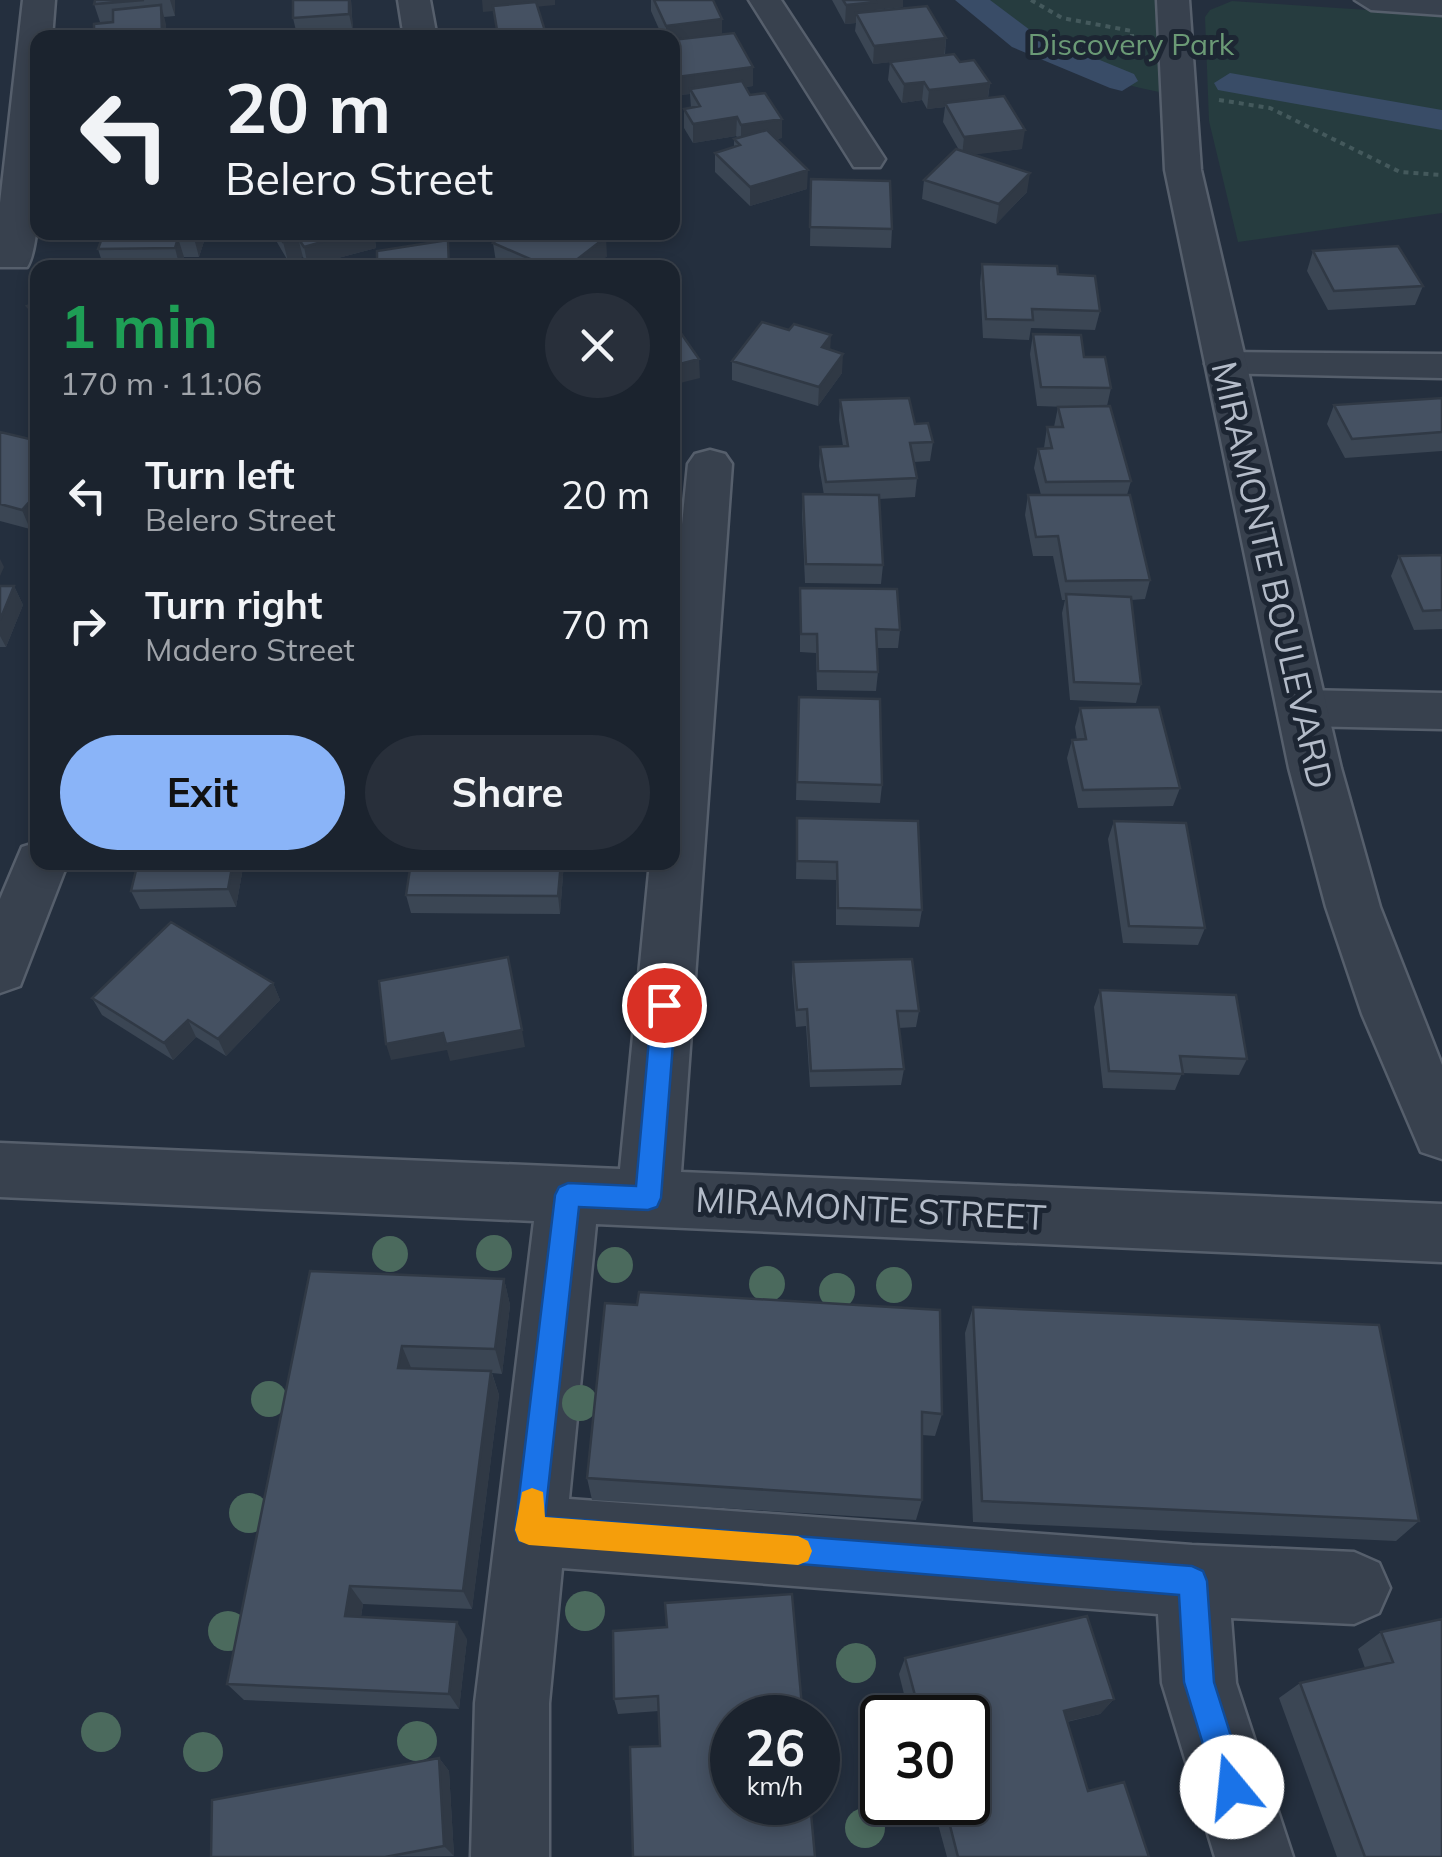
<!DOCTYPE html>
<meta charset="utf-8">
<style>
:root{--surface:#1b232e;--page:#282f3a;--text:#f1f3f6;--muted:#a0a4aa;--line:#39404a;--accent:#8ab4f8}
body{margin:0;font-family:Mulish,sans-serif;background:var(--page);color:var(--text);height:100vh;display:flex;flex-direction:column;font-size:38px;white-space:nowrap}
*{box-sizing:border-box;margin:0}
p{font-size:32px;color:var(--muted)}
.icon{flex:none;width:55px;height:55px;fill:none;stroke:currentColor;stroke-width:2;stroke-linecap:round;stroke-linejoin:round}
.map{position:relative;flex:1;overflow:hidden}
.details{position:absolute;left:30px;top:260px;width:650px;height:610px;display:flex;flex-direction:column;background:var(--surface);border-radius:20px;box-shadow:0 5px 15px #0003,0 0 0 2px var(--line)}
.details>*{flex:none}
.guide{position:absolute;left:30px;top:30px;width:650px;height:210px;border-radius:20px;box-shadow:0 5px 15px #0003,0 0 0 2px var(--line);background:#1b232e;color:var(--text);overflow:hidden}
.speed{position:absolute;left:710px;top:1695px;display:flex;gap:20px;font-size:50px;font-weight:700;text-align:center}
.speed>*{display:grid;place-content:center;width:130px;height:130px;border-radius:50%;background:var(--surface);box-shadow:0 5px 15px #0003,0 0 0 2px var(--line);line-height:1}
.speed small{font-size:25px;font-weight:400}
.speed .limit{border:5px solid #111;border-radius:15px;background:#fff;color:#111}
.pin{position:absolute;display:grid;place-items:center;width:85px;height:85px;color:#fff;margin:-42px;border:5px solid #fff;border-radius:50%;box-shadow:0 2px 10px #0007}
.me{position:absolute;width:110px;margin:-55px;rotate:343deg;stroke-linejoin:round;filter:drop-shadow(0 0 8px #0008)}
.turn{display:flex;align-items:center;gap:35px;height:210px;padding:0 30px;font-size:45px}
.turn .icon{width:130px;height:130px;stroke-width:2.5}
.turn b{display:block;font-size:70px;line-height:85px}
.round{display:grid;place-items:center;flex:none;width:105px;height:105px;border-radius:52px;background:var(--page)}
.headline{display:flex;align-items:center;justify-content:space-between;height:170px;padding:0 30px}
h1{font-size:60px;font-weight:700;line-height:75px;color:#1e9e55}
.button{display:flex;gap:20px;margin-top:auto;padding:20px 30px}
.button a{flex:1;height:115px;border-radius:60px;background:var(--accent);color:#111;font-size:40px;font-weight:700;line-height:115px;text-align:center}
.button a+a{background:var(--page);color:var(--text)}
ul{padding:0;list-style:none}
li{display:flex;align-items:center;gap:30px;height:130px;padding:0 30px}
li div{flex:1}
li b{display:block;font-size:38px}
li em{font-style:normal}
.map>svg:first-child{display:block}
.green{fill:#263c3f}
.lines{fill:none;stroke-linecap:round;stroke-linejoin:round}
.canal{fill:#394c67;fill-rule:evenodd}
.minor-casing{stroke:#565f6c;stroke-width:5}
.tertiary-casing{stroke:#565f6c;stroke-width:5}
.path{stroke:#44595c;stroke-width:4;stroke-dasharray:5 5;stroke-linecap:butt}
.minor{fill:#38414e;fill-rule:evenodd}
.tertiary{fill:#38414e;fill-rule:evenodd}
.tree{fill:#4b6a5d}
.wall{fill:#3b4654}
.shaded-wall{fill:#303945}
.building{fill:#455162;stroke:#303945;stroke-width:2.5}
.route{fill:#1a73e8;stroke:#114b97;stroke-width:2.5}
.slow{fill:#f59e0b}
.labels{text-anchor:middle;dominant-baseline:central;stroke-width:10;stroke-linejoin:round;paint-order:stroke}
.far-park-label{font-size:30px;fill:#6b9a76;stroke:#1d2633}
.street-label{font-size:35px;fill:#b4bcc9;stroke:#1d2633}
</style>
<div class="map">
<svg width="1442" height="1857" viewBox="0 0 1442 1857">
<rect width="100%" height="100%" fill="#242f3e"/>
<path class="green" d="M956,0H1173L1176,95C1093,81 1020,55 956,0Z
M1232,1L1442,15V213L1238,242L1209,121L1205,17L1210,10Z"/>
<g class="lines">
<path class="canal" d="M955,0H990L1034,33L1134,74L1138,81L1122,91L1110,88L1012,47Z
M1230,73L1442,110V130L1218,90L1214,83Z"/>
<g class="minor-casing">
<path id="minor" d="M23,0H55L52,38H38C38,81 47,237 27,267H0V203Z
M398,0H430L437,38H404Z
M749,0H781L885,159L880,167H854Z
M1355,0H1442V15L1371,10Z
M1226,352L1442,354V378L1211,373L1205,364L1211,355Z
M710,450L725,454L732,464L681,1172L1442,1204V1262L596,1224L569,1499L1192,1545L1354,1552L1379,1563L1390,1588L1379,1613L1354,1624L1231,1618L1236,1683L1293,1857H1215L1162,1683L1158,1614L562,1568L549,1703V1857H471L475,1703L534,1221L0,1197V1143L620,1169L650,862H672V626L688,464L695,454Z
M1302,690L1442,693V729L1302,726L1284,721L1277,708L1284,695Z
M38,842V862H68L20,986L0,993V899L22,847Z"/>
</g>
<g class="tertiary-casing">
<path id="tertiary" d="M1157,0H1189L1201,170L1341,768L1380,907L1442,1065V1159L1421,1152L1362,1014L1326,907L1289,768L1165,170Z"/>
</g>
<path class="path" d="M1031,0L1062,18L1132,31V36
M1219,100L1270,108L1400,172L1442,175"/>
<use href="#minor" class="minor"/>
<use href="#tertiary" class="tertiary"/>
</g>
<g class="tree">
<circle cx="494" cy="1253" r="18"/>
<circle cx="390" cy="1254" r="18"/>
<circle cx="615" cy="1265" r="18"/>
<circle cx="767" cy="1284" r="18"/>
<circle cx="894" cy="1285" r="18"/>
<circle cx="837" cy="1291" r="18"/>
<circle cx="269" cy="1399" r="18"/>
<circle cx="580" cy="1403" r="18"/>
<circle cx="249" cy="1513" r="20"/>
<circle cx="585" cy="1611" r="20"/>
<circle cx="228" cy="1631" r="20"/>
<circle cx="856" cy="1663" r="20"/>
<circle cx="101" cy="1732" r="20"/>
<circle cx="417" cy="1741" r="20"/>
<circle cx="203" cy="1752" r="20"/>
<circle cx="865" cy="1828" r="20"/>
</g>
<path class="wall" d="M95,0H175V16L164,17L166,38H94L100,22L94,4Z
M351,0L353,32L297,35L293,18Z
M651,0H713L722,34L753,86L745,87L782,138L776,139L807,189L750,206L715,172V153L734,147V139L738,138L736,136L693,143L684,128V109L691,108L690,94L678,95L672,84V38H663L651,11Z
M832,0H903V7L875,11L946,38L945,55L960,62L990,83L988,98L1022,149L973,154L1027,192L996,224L922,199L924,180L959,150L943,122L945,107L927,109L922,100L902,103L888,80L890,62L873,64L855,31L856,23L845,24Z
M811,179L892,229L891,248L810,246Z
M104,232H207L199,257H184L180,268H104L98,249Z
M271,232H374L376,248L308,266L303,257L288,261Z
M493,243L607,256L593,268H508L496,262Z
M1313,251L1423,286L1415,305L1328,310L1307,271Z
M982,264L1058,274L1100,311L1095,330L1031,328L1029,340L983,338L980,283Z
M38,287V329L27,306L36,303L31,290Z
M1033,334L1084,357L1111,388L1107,406L1131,481L1127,495L1150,580L1145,599L1131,600L1141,684L1136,703L1070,700L1062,613L1065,600H1062L1053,556H1033L1025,515L1028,495H1041L1034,468L1038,449L1044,448L1047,427H1054L1058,407H1067L1037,406L1030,354Z
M831,350L842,373L818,406L732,380V361Z
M1442,398V451L1345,458L1327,424L1334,405Z
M840,400L915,424L933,442L930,461L914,462L917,478L915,497L879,499L883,565L881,584L805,583L802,514L803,494L824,495L819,466L820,447L843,446L839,420Z
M0,432L38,441V520L30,529L0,521Z
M1442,555V629L1414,630L1391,576L1399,556Z
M0,586H14L23,605L6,647H0Z
M800,588L900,630L898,648H877L878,672L876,691L817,690L816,653L800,652Z
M1080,708L1180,788L1173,806L1078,808L1067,758L1072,740H1077L1075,727Z
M798,715L882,785L880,803L796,800Z
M797,818L922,910L919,927L836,925V880L796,879Z
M1114,821L1205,928L1198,945L1123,943L1108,839Z
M138,862H244L236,907L140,909L131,891Z
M564,862L560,914L411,913L406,895Z
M793,962L919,1011L916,1027L899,1028L904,1069L901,1085L810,1087L806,1026L796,1027L792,979Z
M273,983L280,1000L226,1056L196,1037L173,1060L102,1015L92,998Z
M1100,990L1247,1059L1239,1075L1182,1073L1175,1090L1103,1088L1094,1007Z
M310,1271L504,1279L510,1305L502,1374L492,1373L499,1395L472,1609L363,1604L361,1617L467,1639L459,1709L244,1700L227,1684Z
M605,1303L942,1414L935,1436L922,1435V1500L916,1520L592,1500L587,1478Z
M973,1307L1419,1521L1396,1541L973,1522L965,1333Z
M1442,1619V1857H1337L1279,1698L1300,1683L1365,1668L1358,1649L1381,1632Z
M613,1631L815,1857L660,1746L659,1711L618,1714L614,1699Z
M905,1658L1114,1699L1100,1714L1067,1722L1088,1791L1149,1857H947L932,1802H968V1718H910L899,1674Z
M439,1758L449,1771L454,1856L211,1857Z"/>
<path class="shaded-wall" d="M170,0H175V16Z
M349,0H351L353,32L349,14Z
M482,0H555V5L483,12Z
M869,0H903V7L875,10V21L856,13V23L845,24L846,5Z
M161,5L166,24V38H128Z
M722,19V38L672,43V38H666V26Z
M545,31L546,38H498V36Z
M946,38L944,57L873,64L874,46Z
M753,67V86L693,93L690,89V94L678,95L677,77Z
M924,82L922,100L902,103L904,84Z
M990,83L987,101L945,103V107L927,109L929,90Z
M737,117L736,136L693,143V124Z
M782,119V138L741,144V125Z
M1025,130L1022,149L962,156L964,137Z
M808,170L807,189L750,206V187Z
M1030,173L1027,192L996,224L999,204Z
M195,232H207L199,257L194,238Z
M357,232H374L376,248L308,266L304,247Z
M606,237L607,256L593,268H566Z
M178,238L184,257L180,268L175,248Z
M298,238L303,257L288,261L283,242Z
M831,335L830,354L822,347Z
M843,354L842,373L818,406L819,387Z
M699,359L700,378L672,385V366Z
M38,492V520L30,529L22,510Z
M0,559L4,567L0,576Z
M14,586L23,605L6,647L0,636V620Z
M233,862H244L236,907L228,889Z
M561,862H564L560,914L558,896Z
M273,983L280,1000L226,1056L218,1039Z
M188,1020L196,1037L173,1060L164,1043Z
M522,1030L525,1047L450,1061L447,1050L391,1060L386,1044L443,1033Z
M504,1279L510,1305L502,1374L495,1349Z
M402,1346L412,1370L398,1368Z
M491,1371L499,1395L472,1609L463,1591Z
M350,1586L363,1604L358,1634L345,1616Z
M457,1622L467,1639L459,1709L449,1694Z
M1114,1699L1100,1714L1051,1725L1064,1711Z
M439,1758L449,1771L454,1856L444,1846Z"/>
<path class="building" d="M95,0H144L94,4Z
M293,0H349V14L293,18Z
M654,0H713L722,19L666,26Z
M843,0H875L876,2L846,5Z
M536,2L545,31L498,36L493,6Z
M161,5L162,34L128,38H94V24L113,22V10Z
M927,6L946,38L874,46L856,13Z
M345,31V38H292V35Z
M734,33L753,67L677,77L672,67V40Z
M954,54L960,62L974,60L990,83L929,90L924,82L904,84L890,62Z
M742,81L750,95L765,93L782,119L741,125L737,117L693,124L684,109L700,106L690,89Z
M1004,96L1025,130L964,137L945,103Z
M767,130L808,170L750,187L715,153L740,145L734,139Z
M956,149L1030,173L999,204L924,180Z
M811,179L890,181L892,229L810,227Z
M104,232H195L194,238H178L175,248L98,249Z
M277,232H357L304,247L298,238L283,242Z
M508,232H594L606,237L566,268H551L493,243Z
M448,240L449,268H377V251Z
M1398,246L1423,286L1334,291L1313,251Z
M982,264L1057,266L1058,274L1095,276L1100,311L1032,309L1033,320L986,319Z
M38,302V318L27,306Z
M762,322L789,330L794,324L831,335L822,347L843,354L819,387L732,361Z
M678,329L699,359L672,366V331Z
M1033,334L1081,335L1084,357H1105L1111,388L1041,387Z
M909,398L915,424L928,423L933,442L910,443L917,478L826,482L820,447L848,446L840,400Z
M1442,398V432L1352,439L1334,405Z
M1110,406L1131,481L1046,482L1038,449L1052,448L1047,427H1063L1058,407Z
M0,432L38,441V492L22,510L0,504Z
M803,494L879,495L883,565L806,564Z
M1028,495H1130L1150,580L1066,581L1058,536L1036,537Z
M1442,555V610L1423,611L1399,556Z
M0,586H14L0,620Z
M800,588L897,589L900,630L876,629L878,672L818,671L817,634H801Z
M1066,594L1131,597L1141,684L1074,682Z
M799,697L880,699L882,785L797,782Z
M1159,707L1180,788L1083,790L1072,740L1086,739L1080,708Z
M797,818L918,821L922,910L838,908L837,862L797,861Z
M1114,821L1186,823L1205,928L1129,926Z
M138,862H233L228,889L131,891Z
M411,862H561L558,896L406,895Z
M171,922L273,983L218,1039L188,1020L164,1043L92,998Z
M508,957L522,1030L446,1044L443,1033L386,1044L379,981Z
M912,959L919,1011H897L904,1069L811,1071L807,1009L797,1010L793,962Z
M1100,990L1236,995L1247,1059L1180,1056L1183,1074L1109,1071Z
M310,1271L504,1279L495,1349L402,1346L398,1368L491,1371L463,1591L350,1586L345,1616L457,1622L449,1694L227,1684Z
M639,1292L940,1310L942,1414L922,1412V1500L587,1478L605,1303L637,1305Z
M973,1307L1379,1325L1419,1521L982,1501Z
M792,1594L803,1718H732V1802H810L815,1857H633L630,1747L660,1746L658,1696L614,1699L613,1631L667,1627L665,1603Z
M1087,1616L1114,1699L1064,1711L1088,1791L1124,1782L1149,1857H958L944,1802H968V1718H921L905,1658Z
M1442,1619V1857H1365L1300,1683L1393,1662L1381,1632Z
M439,1758L444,1846L385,1857H211L212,1800Z"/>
<path class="route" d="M664,995L676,1005L661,1198L657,1207L648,1210L579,1207L545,1517L1192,1566L1203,1571L1207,1581L1214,1682L1247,1787L1243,1798L1232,1803L1221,1798L1216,1787L1184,1682L1179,1595L519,1541L515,1530L555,1195L559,1187L568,1183L636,1186L652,1005Z"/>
<path class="slow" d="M532,1488L543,1492L545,1517L798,1536L808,1541L812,1551L808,1561L798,1565L529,1545L519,1541L515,1530L522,1492Z"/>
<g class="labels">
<g class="far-park-label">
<text x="1131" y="44">Discovery Park</text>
</g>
<g class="street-label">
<text transform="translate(1273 575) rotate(77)">MIRAMONTE BOULEVARD</text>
<text transform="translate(871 1208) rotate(3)">MIRAMONTE STREET</text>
</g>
</g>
</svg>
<div class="speed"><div>26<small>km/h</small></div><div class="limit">30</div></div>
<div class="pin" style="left:664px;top:1005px;background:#d93025"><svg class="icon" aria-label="arrive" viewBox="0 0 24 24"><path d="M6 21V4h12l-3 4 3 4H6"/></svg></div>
<svg class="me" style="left:1232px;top:1787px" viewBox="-20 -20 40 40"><circle r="19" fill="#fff"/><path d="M0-13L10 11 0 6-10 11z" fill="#1a73e8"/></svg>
<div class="guide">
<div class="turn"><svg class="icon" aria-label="left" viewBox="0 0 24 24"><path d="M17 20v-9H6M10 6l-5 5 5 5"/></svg><div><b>20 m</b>Belero Street</div></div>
</div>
<section class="details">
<div class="headline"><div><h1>1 min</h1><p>170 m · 11:06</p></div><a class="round"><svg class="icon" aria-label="close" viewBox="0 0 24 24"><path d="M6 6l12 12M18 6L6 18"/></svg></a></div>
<ul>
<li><svg class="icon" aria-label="left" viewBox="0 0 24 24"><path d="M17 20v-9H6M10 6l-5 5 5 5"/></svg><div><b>Turn left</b><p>Belero Street</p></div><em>20 m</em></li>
<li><svg class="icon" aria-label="right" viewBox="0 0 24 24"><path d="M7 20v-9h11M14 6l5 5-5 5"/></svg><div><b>Turn right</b><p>Madero Street</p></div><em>70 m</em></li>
</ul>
<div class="button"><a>Exit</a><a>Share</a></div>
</section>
</div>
